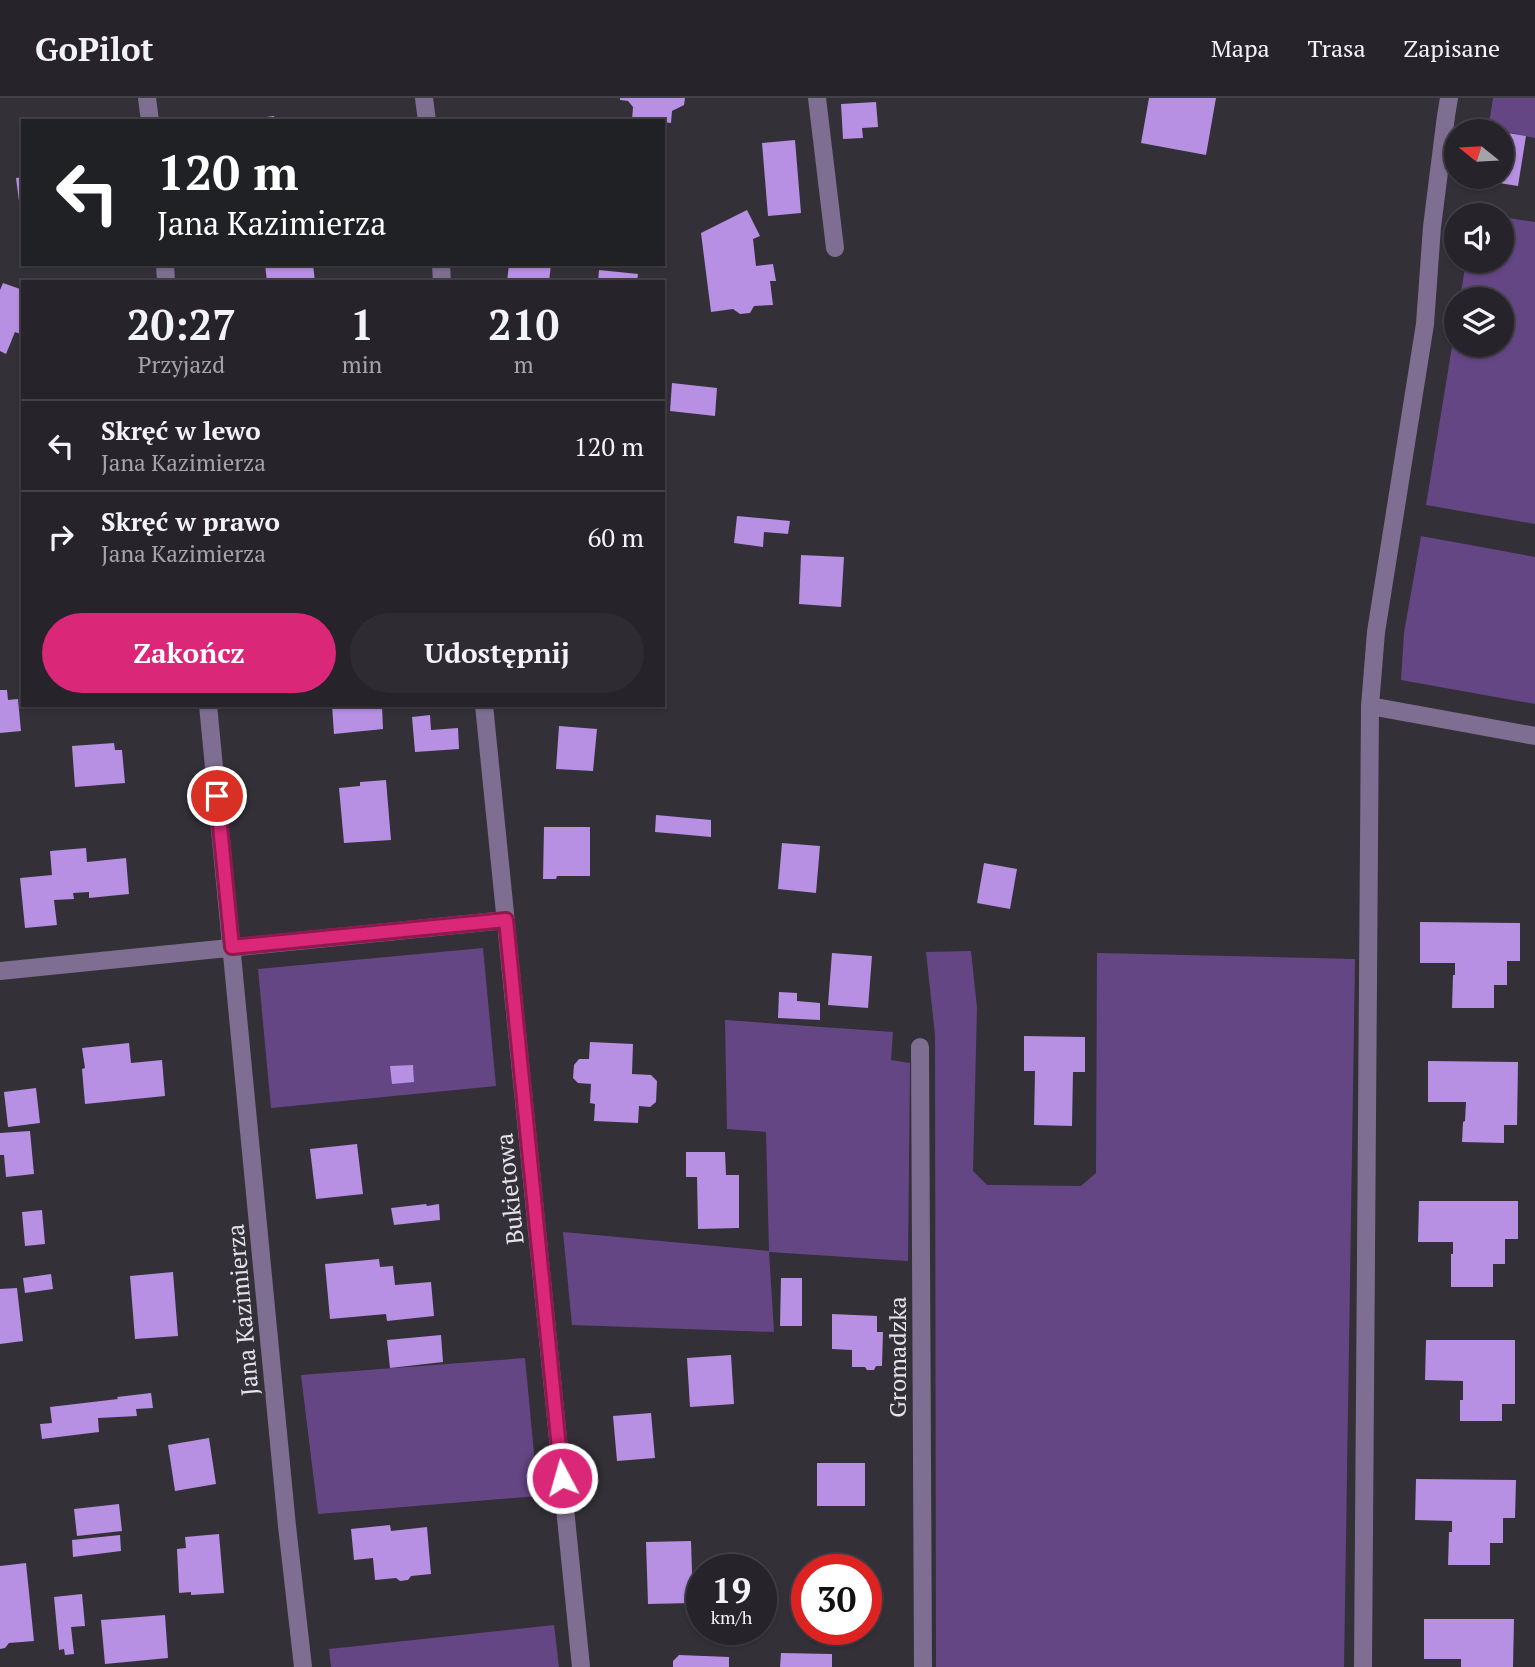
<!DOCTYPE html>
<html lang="pl">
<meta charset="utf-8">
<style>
:root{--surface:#26242a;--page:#2e2c32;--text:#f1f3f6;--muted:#a4a4a8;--line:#424147;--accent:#db2777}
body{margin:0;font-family:"PT Serif",serif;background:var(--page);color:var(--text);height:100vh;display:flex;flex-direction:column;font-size:26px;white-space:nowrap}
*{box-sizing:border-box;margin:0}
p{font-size:23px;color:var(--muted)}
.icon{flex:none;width:38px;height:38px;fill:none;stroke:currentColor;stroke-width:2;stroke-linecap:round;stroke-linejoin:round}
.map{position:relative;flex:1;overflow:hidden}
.panel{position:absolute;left:21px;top:182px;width:644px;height:427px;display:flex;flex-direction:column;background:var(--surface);border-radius:0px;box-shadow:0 2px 5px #0004,0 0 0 2px var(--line)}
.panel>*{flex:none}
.guide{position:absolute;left:21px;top:21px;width:644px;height:147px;border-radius:0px;box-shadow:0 2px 5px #0004,0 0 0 2px var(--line);background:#202124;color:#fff;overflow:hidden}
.needle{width:46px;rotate:288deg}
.buttons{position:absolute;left:1444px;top:21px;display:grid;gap:14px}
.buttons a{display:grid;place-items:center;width:70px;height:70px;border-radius:50%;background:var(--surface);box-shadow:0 2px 5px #0004,0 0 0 2px var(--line);font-size:35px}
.speed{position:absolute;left:686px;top:1456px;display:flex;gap:14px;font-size:35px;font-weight:700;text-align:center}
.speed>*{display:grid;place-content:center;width:91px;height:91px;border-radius:50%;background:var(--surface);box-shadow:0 2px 5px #0004,0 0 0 2px var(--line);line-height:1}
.speed small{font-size:18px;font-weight:400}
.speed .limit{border:10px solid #d22;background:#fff;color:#111}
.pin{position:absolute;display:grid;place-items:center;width:60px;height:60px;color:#fff;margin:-30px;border:4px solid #fff;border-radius:50%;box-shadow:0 2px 7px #0007}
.me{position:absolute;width:77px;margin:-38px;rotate:354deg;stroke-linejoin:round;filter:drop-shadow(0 0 5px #0008)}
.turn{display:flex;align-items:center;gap:24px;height:147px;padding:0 21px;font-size:32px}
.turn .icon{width:91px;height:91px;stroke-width:2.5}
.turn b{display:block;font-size:49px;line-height:60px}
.eta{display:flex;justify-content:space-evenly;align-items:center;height:119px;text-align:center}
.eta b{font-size:42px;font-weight:600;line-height:49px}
.cta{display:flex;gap:14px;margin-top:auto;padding:14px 21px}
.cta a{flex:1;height:80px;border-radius:42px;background:var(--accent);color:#fff;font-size:28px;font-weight:600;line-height:80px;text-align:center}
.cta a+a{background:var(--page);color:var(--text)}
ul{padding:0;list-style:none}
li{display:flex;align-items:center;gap:21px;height:91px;padding:0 21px;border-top:2px solid var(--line)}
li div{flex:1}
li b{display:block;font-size:26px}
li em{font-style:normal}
header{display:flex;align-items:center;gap:42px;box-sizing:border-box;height:98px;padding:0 35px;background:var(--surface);border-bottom:2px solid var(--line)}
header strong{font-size:33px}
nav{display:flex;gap:38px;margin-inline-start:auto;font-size:24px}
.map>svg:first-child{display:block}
.green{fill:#654685}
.building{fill:#b78fe3}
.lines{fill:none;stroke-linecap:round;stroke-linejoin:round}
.minor{stroke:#7e6e91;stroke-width:18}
.route-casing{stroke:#8e194d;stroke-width:18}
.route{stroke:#db2777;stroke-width:12}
.labels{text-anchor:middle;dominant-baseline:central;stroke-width:7;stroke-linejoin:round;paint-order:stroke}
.street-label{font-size:24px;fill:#e5e3e9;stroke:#333038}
</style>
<header>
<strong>GoPilot</strong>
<nav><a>Mapa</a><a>Trasa</a><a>Zapisane</a></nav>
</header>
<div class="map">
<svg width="1535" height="1569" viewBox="0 0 1535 1569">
<rect width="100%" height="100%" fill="#333038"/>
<path class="green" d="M1493,0H1535V40L1502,33H1488Z
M1502,119L1535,124V426L1426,407L1456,224V247H1502V201H1460L1466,163H1502Z
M1421,438L1535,459V606L1401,582L1404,535Z
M483,850L496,988L271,1010L258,871Z
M971,853L977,910L973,1073L987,1087L1081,1088L1096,1075L1097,855L1355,861L1344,1569H936L935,937L926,854Z
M725,922L893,934L891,962L910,965L908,1163L769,1154L774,1234L572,1227L563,1134L769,1153L766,1034L727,1031Z
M525,1260L538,1398L318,1416L301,1277Z
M554,1527L559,1569H331L329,1551Z"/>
<path class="building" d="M620,0H685L684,7L672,13L671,25L663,24V23L632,22L633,9L628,3L620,2Z
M1149,0H1216L1206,57L1141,45Z
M876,4L878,29L862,30L863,40L843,41L841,6Z
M274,18L275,23H249V21Z
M1502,34L1526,38L1518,88L1486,83L1487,79H1502Z
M795,42L801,115L768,118L762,45Z
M23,79V119H21L16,80Z
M747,112L760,138L753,141L756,168L773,166L776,183H770L773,207L754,208L750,215L740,216L733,211L711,214L701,135Z
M265,166H313L315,184H267Z
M509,166H551L549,184H507Z
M599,172L638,176L637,184H598Z
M3,185L23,192V237L15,234L6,256L0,253V192Z
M672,285L717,290L715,318L670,313Z
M737,418L790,423L788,436L764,434L763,449L734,445Z
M801,457L844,459L841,509L799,506Z
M0,592H7L8,602L18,601L21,633L0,635Z
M332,607H382L383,631L334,636Z
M430,617L431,632L458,630L459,651L415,654L412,619Z
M559,628L597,631L593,673L556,671Z
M114,645L115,652H122L125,685L75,689L72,648Z
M386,682L391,742L344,745L339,690L360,688V684Z
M656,717L711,722V739L655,734Z
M544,729H590V778H557L556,781H543Z
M782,745L820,748L816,795L778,791Z
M86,750L87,764L126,760L129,796L89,800V794L73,795L74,801L54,802L57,827L25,830L20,780L52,777L50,753Z
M984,765L1017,771L1010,811L977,805Z
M1420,824L1520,825V863H1507V887H1494V910H1452L1453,877H1455V865H1420Z
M832,855L872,858L868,910L828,907Z
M779,894L797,895V903L820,905V922L778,920Z
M1024,938L1085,939V974H1073L1072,1028L1034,1027L1035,973H1024Z
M590,944L633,946L632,976L651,977L657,983L656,1004L650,1009L639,1008L638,1025L594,1023L595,1006L590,1005L591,986L578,985L573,980L574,967L579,961H589Z
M129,945L131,965L162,962L165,998L85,1006L82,971L85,970L82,950Z
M1428,963L1518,964L1517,1027H1504V1045L1462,1044L1463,1024L1465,1023L1466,1004H1428Z
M413,967L414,984L392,986L390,968Z
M36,990L40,1025L8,1029L4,994Z
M30,1033L34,1076L6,1079L4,1057H0V1035Z
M357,1046L363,1096L316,1101L310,1051Z
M686,1054H725L726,1077H739V1130L698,1131L697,1079H686Z
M1419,1103H1518V1141H1505V1166H1493V1189H1451V1156H1453V1144H1418Z
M426,1106L427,1108L439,1106L440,1122L394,1127L391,1110Z
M42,1112L45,1146L25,1148L22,1114Z
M379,1161L380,1169L393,1168L395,1187L431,1184L434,1218L387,1223L386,1216L330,1221L325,1166Z
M173,1174L178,1238L135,1241L130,1178Z
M51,1176L53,1191L25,1195L23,1180Z
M781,1180H802V1228H780Z
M17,1190L23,1243L0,1246V1191Z
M832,1216L877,1218V1234H883L882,1268H876L874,1272H867L865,1269H852V1252L832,1251Z
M441,1237L443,1264L390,1270L387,1242Z
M1426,1242H1515V1306H1502V1323H1460V1302H1463V1283L1425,1282Z
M731,1257L734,1306L690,1309L687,1260Z
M151,1295L153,1310L136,1311L137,1318L98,1320L99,1334L42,1341L40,1326L52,1325L50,1309L118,1301L117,1299Z
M651,1315L655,1360L617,1363L613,1318Z
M209,1340L216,1386L175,1393L168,1347Z
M817,1365H865V1408H817Z
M1416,1381L1516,1382L1515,1420H1503V1445H1490V1467H1448L1449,1434H1452V1423L1415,1422Z
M119,1406L122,1433L77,1438L74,1411Z
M390,1427L391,1433L427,1429L431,1476L411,1478L408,1482L400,1483L396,1480L375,1482L373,1460L354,1462L351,1431Z
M219,1436L224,1495L191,1497V1494L179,1495L177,1451L186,1450L185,1439Z
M120,1437L121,1453L73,1459L72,1442Z
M691,1443L693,1505L648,1506L646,1444Z
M26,1465L34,1543L9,1545L5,1550L0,1551V1468Z
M805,1493H807V1521H803Z
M82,1496L85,1528L71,1529L74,1556L65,1557L64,1551L59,1552L54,1499Z
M165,1517L168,1560L105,1566L101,1522Z
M1424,1521H1514L1513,1569H1461V1561H1424Z
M781,1555L832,1556V1569H780Z
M679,1557L729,1559V1569H673V1563Z"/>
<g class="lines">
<path class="minor" d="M147,0L150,23
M424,0L427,23
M817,0L835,150
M165,166L166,184
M441,166L442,184
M208,607L287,1428L303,1569
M484,607L581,1569
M1370,608L1535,638
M0,873L506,822
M920,949L923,1569
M1363,1569L1370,608L1376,534L1425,226L1432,129L1446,18L1449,0"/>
</g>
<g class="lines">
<g class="route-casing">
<path id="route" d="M217,698L232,849L506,822L562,1380"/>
</g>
<use href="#route" class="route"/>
</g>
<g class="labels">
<g class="street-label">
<text transform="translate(509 1091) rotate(-96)">Bukietowa</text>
<text transform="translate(242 1212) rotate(-95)">Jana Kazimierza</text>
<text transform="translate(897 1259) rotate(-90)">Gromadzka</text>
</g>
</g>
</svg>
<div class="buttons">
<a><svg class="needle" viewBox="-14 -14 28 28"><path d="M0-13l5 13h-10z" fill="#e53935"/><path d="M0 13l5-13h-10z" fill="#a4a4a8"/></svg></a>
<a><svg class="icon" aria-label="sound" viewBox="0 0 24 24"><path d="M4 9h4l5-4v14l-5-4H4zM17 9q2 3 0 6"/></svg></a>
<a><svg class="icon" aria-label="layers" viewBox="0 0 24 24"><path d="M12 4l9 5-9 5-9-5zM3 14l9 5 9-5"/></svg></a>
</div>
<div class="speed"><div>19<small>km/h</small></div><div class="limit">30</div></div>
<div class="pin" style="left:217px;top:698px;background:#d93025"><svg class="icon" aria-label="arrive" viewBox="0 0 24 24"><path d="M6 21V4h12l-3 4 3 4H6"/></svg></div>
<svg class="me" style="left:562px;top:1380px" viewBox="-20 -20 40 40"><circle r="17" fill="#db2777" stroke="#fff" stroke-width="3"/><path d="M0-11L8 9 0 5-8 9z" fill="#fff"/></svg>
<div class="guide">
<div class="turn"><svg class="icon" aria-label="left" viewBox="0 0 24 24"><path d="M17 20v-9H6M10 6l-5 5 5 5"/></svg><div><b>120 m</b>Jana Kazimierza</div></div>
</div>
<section class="panel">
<div class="eta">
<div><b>20:27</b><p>Przyjazd</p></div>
<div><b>1</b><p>min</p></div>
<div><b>210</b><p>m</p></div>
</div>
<ul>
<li><svg class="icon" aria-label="left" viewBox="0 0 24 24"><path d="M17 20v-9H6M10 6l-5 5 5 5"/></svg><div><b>Skręć w lewo</b><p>Jana Kazimierza</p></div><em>120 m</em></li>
<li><svg class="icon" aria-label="right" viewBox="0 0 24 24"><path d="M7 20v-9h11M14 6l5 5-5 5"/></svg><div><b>Skręć w prawo</b><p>Jana Kazimierza</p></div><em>60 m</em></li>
</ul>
<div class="cta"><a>Zakończ</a><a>Udostępnij</a></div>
</section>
</div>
